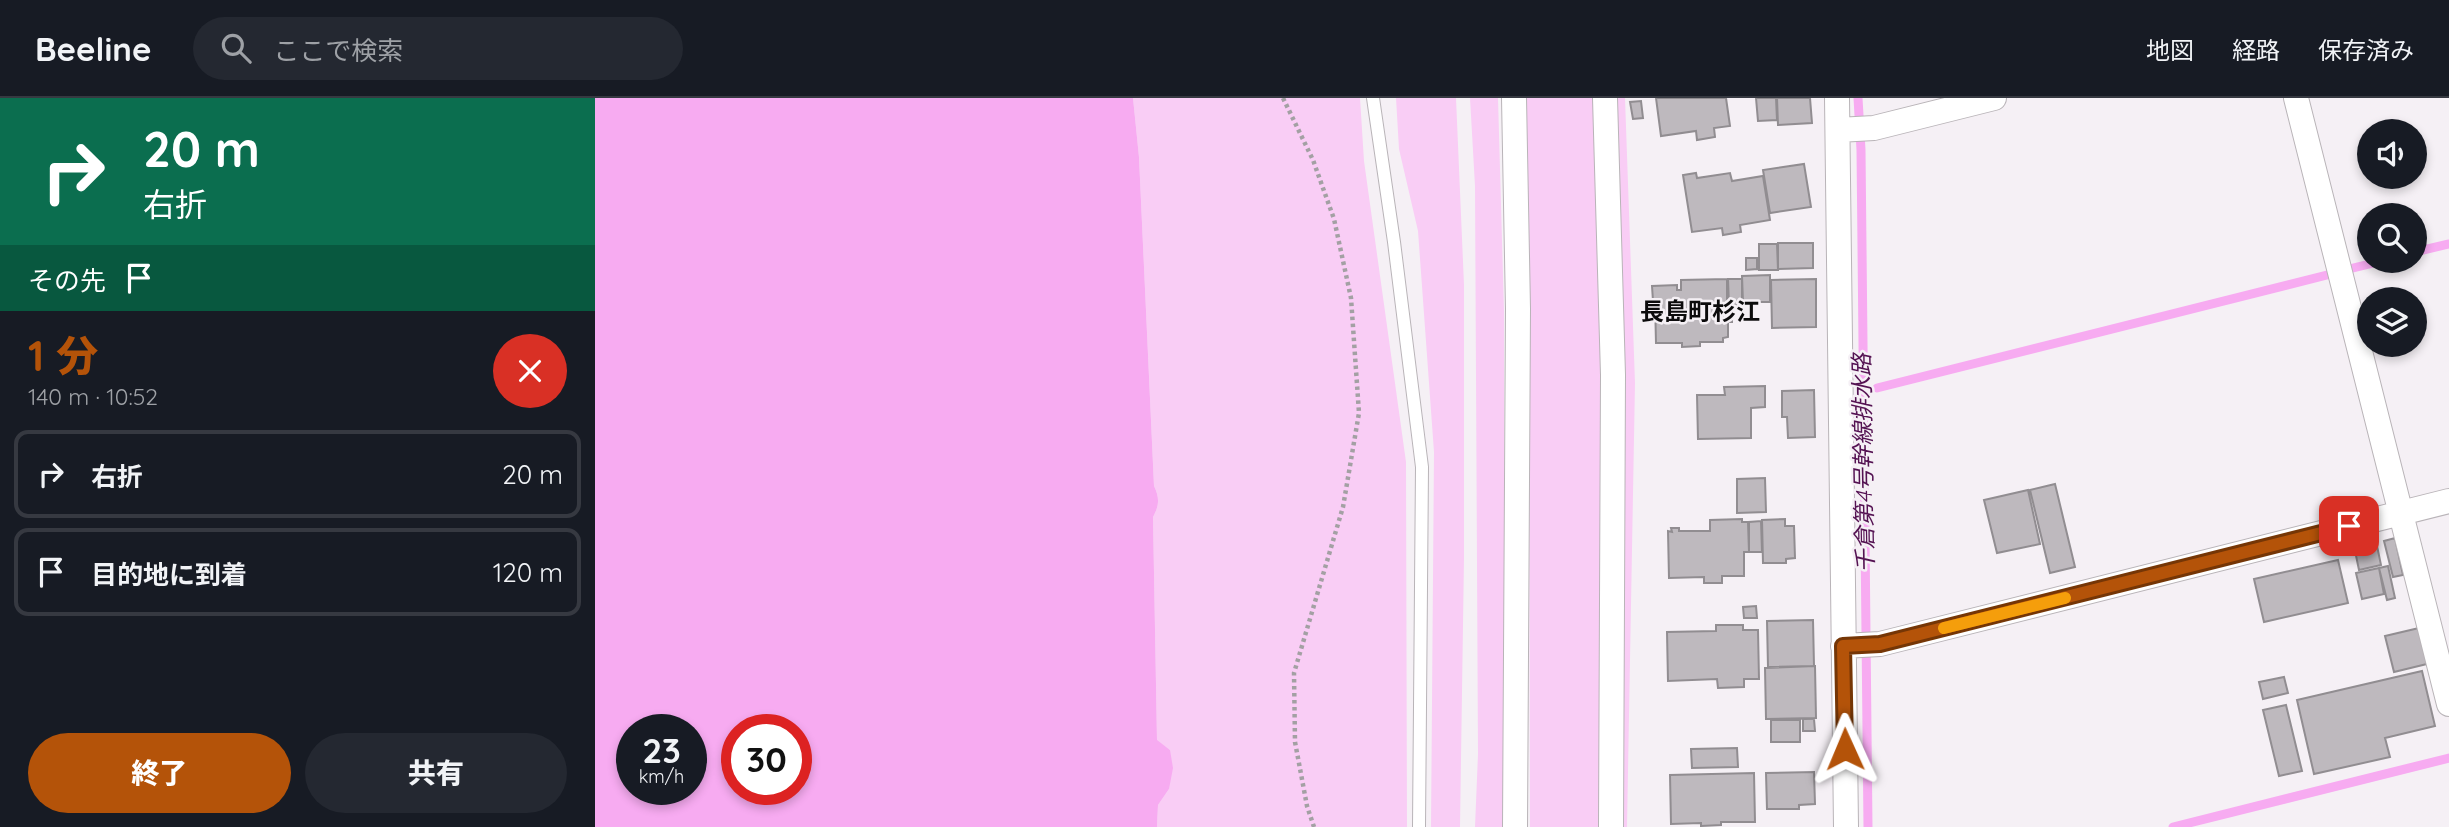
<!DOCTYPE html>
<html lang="ja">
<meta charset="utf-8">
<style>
:root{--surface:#171b24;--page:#242831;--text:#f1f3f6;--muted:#9ea1a6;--line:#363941;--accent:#b45309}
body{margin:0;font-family:Quicksand,"Noto Sans JP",sans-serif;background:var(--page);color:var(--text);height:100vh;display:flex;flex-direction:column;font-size:26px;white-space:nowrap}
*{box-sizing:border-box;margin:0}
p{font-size:23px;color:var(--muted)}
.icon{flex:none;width:38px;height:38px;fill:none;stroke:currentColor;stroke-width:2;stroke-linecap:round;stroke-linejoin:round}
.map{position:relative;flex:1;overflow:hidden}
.sheet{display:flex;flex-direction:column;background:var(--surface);width:595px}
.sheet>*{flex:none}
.hud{background:#0b6e4f;color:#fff;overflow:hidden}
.buttons{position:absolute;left:1762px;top:21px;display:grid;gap:14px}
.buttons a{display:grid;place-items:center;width:70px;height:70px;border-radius:50%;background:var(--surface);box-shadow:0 4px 10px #0003;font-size:35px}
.speed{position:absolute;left:21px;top:616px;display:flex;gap:14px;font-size:35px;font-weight:700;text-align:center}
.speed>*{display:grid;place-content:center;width:91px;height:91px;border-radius:50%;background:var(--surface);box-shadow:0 4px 10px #0003;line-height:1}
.speed small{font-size:18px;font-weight:400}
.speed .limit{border:10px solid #d22;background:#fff;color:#111}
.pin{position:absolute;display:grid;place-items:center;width:60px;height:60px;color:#fff;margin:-30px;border-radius:14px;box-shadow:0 4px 10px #0006}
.me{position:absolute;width:77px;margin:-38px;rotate:359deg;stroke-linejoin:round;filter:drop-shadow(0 0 5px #0008)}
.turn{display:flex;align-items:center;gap:24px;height:147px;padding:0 28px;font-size:32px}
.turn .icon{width:91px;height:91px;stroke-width:2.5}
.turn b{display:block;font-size:49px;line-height:60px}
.then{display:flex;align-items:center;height:66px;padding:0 28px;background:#0003;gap:14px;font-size:26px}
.round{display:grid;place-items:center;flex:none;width:74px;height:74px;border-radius:37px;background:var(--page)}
.summary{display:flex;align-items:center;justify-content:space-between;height:119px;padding:0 28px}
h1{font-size:42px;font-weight:800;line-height:52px;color:var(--accent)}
.cta{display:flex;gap:14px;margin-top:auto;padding:14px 28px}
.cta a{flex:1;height:80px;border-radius:42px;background:var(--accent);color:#fff;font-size:28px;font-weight:800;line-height:80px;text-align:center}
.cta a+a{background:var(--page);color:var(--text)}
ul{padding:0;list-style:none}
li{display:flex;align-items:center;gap:21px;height:88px;margin:0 14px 10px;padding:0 14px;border:4px solid var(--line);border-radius:14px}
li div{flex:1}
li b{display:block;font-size:26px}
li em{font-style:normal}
header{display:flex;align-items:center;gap:42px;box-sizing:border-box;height:98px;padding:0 35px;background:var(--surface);border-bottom:2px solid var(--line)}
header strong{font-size:33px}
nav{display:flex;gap:38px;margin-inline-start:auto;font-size:24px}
.search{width:490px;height:63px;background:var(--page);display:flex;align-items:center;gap:18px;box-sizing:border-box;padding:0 24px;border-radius:38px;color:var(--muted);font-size:26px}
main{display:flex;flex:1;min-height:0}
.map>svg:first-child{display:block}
.green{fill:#f9cdf5}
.water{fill:#f7abf1;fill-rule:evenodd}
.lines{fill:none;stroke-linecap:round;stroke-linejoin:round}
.stream{stroke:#f7abf1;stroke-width:9}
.building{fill:#beb9be;stroke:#918d91;stroke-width:2}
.service-casing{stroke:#b9b4b8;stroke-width:14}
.minor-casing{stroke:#b9b4b8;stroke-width:26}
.path{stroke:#a3a0a3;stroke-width:4.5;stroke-dasharray:3.5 3.5;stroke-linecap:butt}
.service{stroke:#fff;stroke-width:12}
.minor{stroke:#fff;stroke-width:24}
.route-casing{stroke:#753606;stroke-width:18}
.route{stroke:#b45309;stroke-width:12}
.slow{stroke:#f59e0b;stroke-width:12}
.labels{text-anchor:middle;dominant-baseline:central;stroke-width:5;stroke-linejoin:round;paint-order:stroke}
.water-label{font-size:23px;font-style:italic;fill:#541252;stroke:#f5f0f5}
.quarter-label{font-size:24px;font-weight:bold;fill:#0c0b0c;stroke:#f5f0f5}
</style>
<header>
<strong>Beeline</strong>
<div class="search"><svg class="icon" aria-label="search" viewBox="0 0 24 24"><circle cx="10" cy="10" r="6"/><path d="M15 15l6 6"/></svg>ここで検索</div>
<nav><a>地図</a><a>経路</a><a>保存済み</a></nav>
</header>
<main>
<section class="sheet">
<div class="hud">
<div class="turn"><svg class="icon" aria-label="right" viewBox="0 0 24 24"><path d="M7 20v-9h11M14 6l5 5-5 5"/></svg><div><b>20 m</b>右折</div></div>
<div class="then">その先<svg class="icon" aria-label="arrive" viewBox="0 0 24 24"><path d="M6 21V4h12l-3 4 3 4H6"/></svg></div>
</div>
<div class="summary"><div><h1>1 分</h1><p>140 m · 10:52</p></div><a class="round" style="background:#d93025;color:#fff"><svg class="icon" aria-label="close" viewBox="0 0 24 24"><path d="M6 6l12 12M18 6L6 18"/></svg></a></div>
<ul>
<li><svg class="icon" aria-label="right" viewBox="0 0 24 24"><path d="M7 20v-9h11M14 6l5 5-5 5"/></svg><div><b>右折</b></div><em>20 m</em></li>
<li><svg class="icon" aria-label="arrive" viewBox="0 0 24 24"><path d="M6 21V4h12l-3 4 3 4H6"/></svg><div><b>目的地に到着</b></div><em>120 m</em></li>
</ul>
<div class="cta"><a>終了</a><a>共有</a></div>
</section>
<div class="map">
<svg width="1854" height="729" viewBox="0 0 1854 729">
<rect width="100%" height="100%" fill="#f5f0f5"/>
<path class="green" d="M538,0H765L769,63L811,364L812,729H562L563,707L574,691L575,652L562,643L558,419C564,408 565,400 559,388L544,59Z
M801,0H861L869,187V460L865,729H836L839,354L823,133L804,51Z
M875,0H903L909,213V729H880L883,656L880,88Z
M929,0H1000L1006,272L1007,729H935L934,212Z
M1016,0H1030L1040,285L1032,729H1025Z"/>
<path class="water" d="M0,0H538L544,59L559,388C565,400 564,408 558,419L562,642L575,652L578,670L574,691L563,707L562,729H0ZM37,632H96V691H37ZM142,632H201V691H142Z"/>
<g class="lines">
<path class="stream" d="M1263,0L1266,52L1273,729
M1820,154L1854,146
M1758,170L1787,163
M1282,290L1736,176
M1578,729L1854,660"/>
</g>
<path class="building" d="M1061,0H1131L1135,28L1119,30L1120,39L1102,42L1101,33L1066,38Z
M1161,0H1181L1182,22L1163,23Z
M1182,0H1215L1217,25L1183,27Z
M1046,3L1048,20L1038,21L1035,4Z
M1209,66L1216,109L1175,115L1168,72Z
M1101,75L1102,80L1135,75L1137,83L1168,78L1175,122L1145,127L1146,134L1128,137L1127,130L1097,134L1088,77Z
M1183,145H1218V170L1183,171Z
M1164,146H1182L1183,172H1164Z
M1151,160H1162V171L1151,172Z
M1175,177V204H1148L1147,178Z
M1132,181V209H1137V224H1133V239L1128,240V244H1105V248L1087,249V245H1061L1060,203H1058L1057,188L1082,187V192H1086V182Z
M1133,181H1147V207L1134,208Z
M1221,181V229L1177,230L1176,182Z
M1170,288V309L1156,310V340L1103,341L1102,297H1130L1129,289Z
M1219,292L1220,339L1193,340L1192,319H1187V293Z
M1170,380L1171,414L1142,415V381Z
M1460,386L1480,469L1455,475L1435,392Z
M1433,392L1445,446L1402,455L1389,402Z
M1147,421V424H1153L1154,454H1149V478H1127V485H1109V479L1074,480L1073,433L1077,434L1076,430H1084V433H1115V422Z
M1190,421V428H1199L1200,460L1191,461V465H1168L1167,422Z
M1166,423L1167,454H1154V424Z
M1800,440L1808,477L1798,479L1789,443Z
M1781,443L1786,467L1764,472L1759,448Z
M1743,462L1753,505L1669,524L1659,481Z
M1793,468L1800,500L1792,502L1784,470Z
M1784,470L1789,496L1767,501L1761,475Z
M1161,508L1162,520H1149L1148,509Z
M1218,522L1219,568L1173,569L1172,523Z
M1121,527H1148V532H1163L1164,581H1149V589L1123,590L1122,581L1073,583L1072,534L1121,533Z
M1824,530L1832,566L1799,574L1790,538Z
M1220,568L1221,620L1171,621L1170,570Z
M1827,573L1840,628L1790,640L1795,659L1719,676L1702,602Z
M1689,579L1693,595L1668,601L1664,584Z
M1691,607L1707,673L1684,678L1668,612Z
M1208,621H1219L1220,633H1208Z
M1176,622H1205V644H1176Z
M1142,650L1143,669L1097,670L1096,651Z
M1219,674L1220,706L1204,707V711H1172L1171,675Z
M1159,675L1160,724H1126V727L1106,728V725L1076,726L1075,677Z"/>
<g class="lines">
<g class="service-casing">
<path id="service" d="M778,0L799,144L827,369L824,729"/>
</g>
<g class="minor-casing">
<path id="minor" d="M919,0L923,211L920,729
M1010,0L1018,277L1016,729
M1242,0L1251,729
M1701,0L1854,606
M1243,32L1279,30L1399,0
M1248,548L1285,546L1854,403"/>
</g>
<path class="path" d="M688,0L718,62L739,121L756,200L764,315L748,409L699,575L700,644L712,708L719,729"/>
<use href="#service" class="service"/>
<use href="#minor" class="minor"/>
</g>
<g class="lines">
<g class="route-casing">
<path id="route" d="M1250,651L1248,548L1285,546L1754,428"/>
</g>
<use href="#route" class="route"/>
<path class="slow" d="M1349,530L1470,500"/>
</g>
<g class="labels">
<g class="water-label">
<text transform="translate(1268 365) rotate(-91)">千倉第4号幹線排水路</text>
</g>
<g class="quarter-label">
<text x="1105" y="213">長島町杉江</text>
</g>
</g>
</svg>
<div class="buttons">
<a><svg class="icon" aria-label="sound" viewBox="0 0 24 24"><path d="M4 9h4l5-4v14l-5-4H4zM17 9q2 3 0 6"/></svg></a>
<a><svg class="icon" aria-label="search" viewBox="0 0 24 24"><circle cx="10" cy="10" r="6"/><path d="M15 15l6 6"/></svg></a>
<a><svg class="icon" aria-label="layers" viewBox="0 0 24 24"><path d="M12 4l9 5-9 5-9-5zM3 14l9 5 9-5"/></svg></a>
</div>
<div class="speed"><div>23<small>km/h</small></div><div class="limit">30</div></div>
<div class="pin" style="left:1754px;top:428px;background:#d93025"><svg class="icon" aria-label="arrive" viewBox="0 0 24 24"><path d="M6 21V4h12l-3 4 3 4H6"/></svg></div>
<svg class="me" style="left:1250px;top:651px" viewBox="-20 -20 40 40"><path d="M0-17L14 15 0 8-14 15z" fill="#b45309" stroke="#fff" stroke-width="4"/></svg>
</div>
</main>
